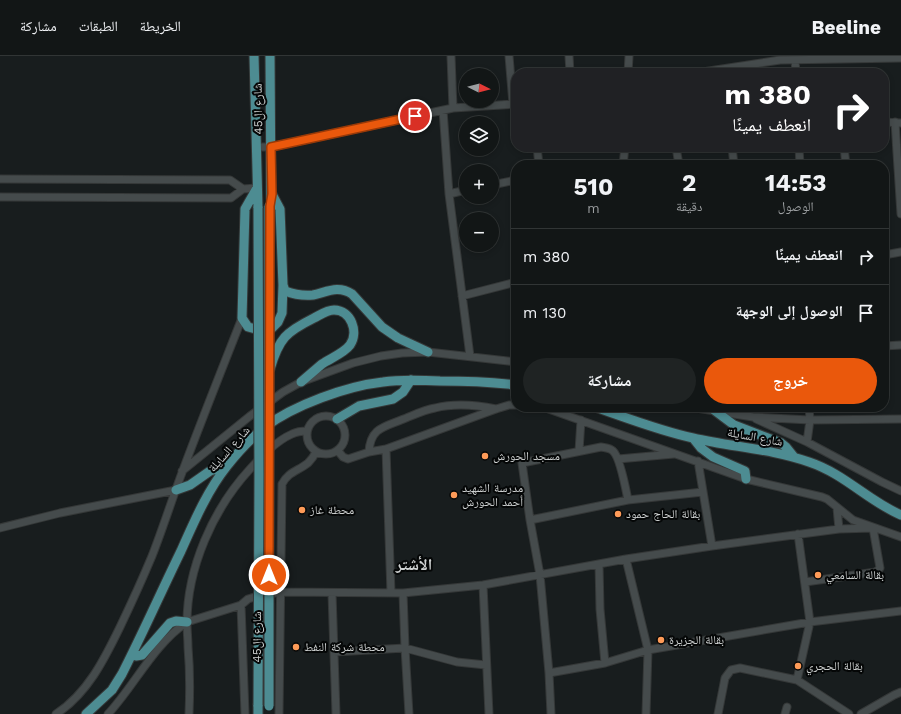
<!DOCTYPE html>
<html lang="ar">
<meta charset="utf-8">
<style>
:root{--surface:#121616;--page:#1f2323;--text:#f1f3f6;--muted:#9c9fa1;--line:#313535;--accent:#ea580c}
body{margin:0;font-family:"Work Sans","Noto Naskh Arabic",sans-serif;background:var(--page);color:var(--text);direction:rtl;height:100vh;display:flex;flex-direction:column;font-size:15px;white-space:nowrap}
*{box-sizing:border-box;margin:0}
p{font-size:13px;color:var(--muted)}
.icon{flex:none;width:22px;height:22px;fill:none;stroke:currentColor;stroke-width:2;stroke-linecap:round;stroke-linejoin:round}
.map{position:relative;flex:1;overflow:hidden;direction:ltr}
.details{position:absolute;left:511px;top:104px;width:378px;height:252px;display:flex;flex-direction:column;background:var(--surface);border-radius:16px;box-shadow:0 2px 6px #0003,0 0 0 1px var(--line);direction:rtl}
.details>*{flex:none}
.hud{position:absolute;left:511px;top:12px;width:378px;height:84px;border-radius:16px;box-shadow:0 2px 6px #0003,0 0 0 1px var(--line);direction:rtl;background:#202124;color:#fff;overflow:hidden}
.needle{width:26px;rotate:96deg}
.fabs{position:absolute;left:459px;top:12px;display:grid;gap:8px}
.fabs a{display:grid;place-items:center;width:40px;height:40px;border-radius:50%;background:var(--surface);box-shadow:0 2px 6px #0003,0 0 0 1px var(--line);font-size:20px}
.pin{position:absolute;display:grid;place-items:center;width:34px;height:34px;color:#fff;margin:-17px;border:2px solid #fff;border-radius:50%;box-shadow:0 1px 4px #0007}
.me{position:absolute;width:44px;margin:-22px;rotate:0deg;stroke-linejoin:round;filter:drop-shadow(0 0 3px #0008)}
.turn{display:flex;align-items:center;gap:14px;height:84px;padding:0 12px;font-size:18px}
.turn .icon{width:52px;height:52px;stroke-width:2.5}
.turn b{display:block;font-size:28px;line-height:34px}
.eta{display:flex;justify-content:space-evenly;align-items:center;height:68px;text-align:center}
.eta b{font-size:24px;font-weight:700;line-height:28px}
.primary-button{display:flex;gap:8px;margin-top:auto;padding:8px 12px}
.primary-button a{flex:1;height:46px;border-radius:24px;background:var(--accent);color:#fff;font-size:16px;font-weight:700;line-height:46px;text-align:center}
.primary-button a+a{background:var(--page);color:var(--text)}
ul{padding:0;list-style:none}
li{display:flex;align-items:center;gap:12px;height:56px;padding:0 12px;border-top:1px solid var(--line)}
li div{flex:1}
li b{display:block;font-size:15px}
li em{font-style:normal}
header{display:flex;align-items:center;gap:24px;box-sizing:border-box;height:56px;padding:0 20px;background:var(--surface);border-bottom:1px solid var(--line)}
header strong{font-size:19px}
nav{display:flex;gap:22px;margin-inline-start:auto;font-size:14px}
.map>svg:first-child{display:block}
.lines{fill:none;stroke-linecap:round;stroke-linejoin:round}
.minor-casing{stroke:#353838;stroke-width:9}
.major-casing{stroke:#353838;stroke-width:11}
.minor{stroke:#454b4c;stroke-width:7}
.major{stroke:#4d8c92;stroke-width:9}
.major-bridge-casing{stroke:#353838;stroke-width:11;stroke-linecap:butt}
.major-bridge{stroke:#4d8c92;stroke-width:9}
.route-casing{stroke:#983908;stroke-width:10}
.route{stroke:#ea580c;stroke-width:7}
.poi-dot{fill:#fe9b58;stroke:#050707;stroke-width:1.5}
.labels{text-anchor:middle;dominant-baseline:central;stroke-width:4;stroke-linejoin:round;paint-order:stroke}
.street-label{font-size:12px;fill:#cfd2d2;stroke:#050707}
.poi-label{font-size:12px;fill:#cfd2d2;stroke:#050707;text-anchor:start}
.district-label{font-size:16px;font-weight:bold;fill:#cfd2d2;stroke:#050707}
</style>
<header>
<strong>Beeline</strong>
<nav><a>الخريطة</a><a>الطبقات</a><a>مشاركة</a></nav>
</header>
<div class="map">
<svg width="901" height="658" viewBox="0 0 901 658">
<rect width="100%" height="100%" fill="#181d1e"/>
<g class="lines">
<g class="minor-casing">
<path id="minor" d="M451,0L453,52
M509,0L513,48
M569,0L570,17
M795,4L796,17
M628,17L629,0
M696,17L780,4L901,2
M443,54L449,138L470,300
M884,66L901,67
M895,66L901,158
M256,91H271L453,52L516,48
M537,91L539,109
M676,91L679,109
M732,91L734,109
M799,91L800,109
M844,91L846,109
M623,109L625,91
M0,123L230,124L243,133
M492,129L516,124
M449,138L466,134
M0,141L231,142L243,133L257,132
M884,199L901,196
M462,240L516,226
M884,290L901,289
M543,351L746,423L822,441L827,443L853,464L901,481
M690,351L753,361L810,364L901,363
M307 379a19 19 0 1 1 38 0a19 19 0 1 1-38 0Z
M756,363L807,386L882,426L901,435
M807,386L810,364L809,351
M386,393L391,537
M338,395L343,401L348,403L369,396L386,393L496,353L509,349H516
M579,395L581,364
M369,396C370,373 383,371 401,364C412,360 423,354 435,352C455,347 477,349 496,353
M618,403L674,398
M698,405L712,490
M182,415L250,360L283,336L301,326L353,307L381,300L402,297L428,296L516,306
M837,452L839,473
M530,464L628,444L703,436
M0,472L60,457L176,434
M626,503L648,594L646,658
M599,508L600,553L605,607
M483,529L489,658
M332,537L336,658
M403,537L405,592L409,658
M241,549L245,658
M334,596L405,592L457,606L486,609
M549,617L605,607L648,594L810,566L901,555
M797,624L810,566L798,478
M56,658C87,638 104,604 120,571C131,548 142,524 152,500C163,472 172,443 183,414C202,363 222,313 242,262
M108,658C135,629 153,589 187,566L241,549L248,543L261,539L282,536L403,537L483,529L626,503L712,490L839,473L873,472L880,512L876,516L805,526
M189,658C190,636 190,614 188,591C188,583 187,575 187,567C187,512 213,453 250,413C262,400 276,385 292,378C296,376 302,375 307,375
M279,658L282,428C288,416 298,415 308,407C311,404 314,400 316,396
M551,658L549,617L540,519L530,464L522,407L601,391C606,392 610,392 613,395C620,401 626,434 628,444
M718,658L725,622L731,614L740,612L797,624L849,658
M785,658L787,651
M861,658L894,639L901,636"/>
</g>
<g class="major-casing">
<path id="major" d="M254,0L258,152
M270,0L271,143
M257,132L245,153L242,262L248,271L260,274L272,272L278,266L282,257L283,229L280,153L272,138
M283,229L285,235C293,238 303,240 313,239C327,236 338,229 352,238L382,271L398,282L428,296
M270,313C279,282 286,276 314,262C320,259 327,254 334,254C351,254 359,276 350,289C344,297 331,302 322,308C315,314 308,320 301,326
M595,351C627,362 660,375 693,382C732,391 772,393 809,406C845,418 868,445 901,459
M714,354L734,369L781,387L786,391L794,401
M337,363L359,350L393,343L403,336L411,324
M693,382L701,392L713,401L745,415L746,423
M176,434L190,429L210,415L227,410
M132,598L136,600L142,599L170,567L176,565L187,566
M86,658L112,634L122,618C143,577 161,536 181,495C194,466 207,435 227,410C238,396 251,382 265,371C294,349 347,330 383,326C402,323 421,324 440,325C466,325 491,326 516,329
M258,658V649"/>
</g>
<use href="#minor" class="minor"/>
<use href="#major" class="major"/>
<g class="major-bridge-casing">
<path id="major-bridge" d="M258,649L259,418L258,152
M269,650V150"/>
</g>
<use href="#major-bridge" class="major-bridge"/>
</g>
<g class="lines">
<g class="route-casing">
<path id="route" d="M269,519L270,150L272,138L271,91L415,60"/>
</g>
<use href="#route" class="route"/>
</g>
<g class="poi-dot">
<circle cx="485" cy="400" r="4"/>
<circle cx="454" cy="439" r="4"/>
<circle cx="302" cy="454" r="4"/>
<circle cx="618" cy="458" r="4"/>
<circle cx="818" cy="519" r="4"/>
<circle cx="661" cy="584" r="4"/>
<circle cx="296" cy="591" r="4"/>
<circle cx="798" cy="610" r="4"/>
</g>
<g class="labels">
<g class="street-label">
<text transform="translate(258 53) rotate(-91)">شارع ال45</text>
<text transform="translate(755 381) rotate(10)">شارع السايلة</text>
<text transform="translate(229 393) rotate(-49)">شارع السايلة</text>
<text transform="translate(257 581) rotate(-90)">شارع ال45</text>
</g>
<g class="poi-label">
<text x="493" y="400">مسجد الحورش</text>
<text x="462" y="432">مدرسة الشهيد<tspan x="462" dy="14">أحمد الحورش</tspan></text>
<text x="310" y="454">محطة غاز</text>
<text x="626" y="458">بقالة الحاج حمود</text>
<text x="826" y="519">بقالة السامعي</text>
<text x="669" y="584">بقالة الجزيرة</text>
<text x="304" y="591">محطة شركة النفط</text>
<text x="806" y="610">بقالة الحجري</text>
</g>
<g class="district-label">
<text x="414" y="508">الأشتر</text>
</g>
</g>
</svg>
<div class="fabs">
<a><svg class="needle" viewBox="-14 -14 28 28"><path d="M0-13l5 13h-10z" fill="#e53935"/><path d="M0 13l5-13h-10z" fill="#9c9fa1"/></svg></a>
<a><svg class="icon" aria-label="layers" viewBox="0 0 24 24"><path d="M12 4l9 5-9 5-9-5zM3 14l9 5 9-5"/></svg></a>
<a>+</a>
<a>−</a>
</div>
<div class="pin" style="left:415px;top:60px;background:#d93025"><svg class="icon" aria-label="arrive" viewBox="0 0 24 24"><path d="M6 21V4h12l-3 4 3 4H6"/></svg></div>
<svg class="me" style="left:269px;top:519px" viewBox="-20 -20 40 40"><circle r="17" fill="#ea580c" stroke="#fff" stroke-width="3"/><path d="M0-11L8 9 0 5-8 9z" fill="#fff"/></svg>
<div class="hud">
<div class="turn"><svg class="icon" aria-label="right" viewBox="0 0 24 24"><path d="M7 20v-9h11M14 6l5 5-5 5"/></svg><div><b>380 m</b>انعطف يمينًا</div></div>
</div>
<section class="details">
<div class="eta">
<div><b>14:53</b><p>الوصول</p></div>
<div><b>2</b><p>دقيقة</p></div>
<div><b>510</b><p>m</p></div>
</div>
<ul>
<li><svg class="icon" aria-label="right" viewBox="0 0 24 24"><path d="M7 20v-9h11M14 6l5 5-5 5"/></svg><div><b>انعطف يمينًا</b></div><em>380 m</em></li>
<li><svg class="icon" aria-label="arrive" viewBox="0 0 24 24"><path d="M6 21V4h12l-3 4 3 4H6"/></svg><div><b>الوصول إلى الوجهة</b></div><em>130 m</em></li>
</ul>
<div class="primary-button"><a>خروج</a><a>مشاركة</a></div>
</section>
</div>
